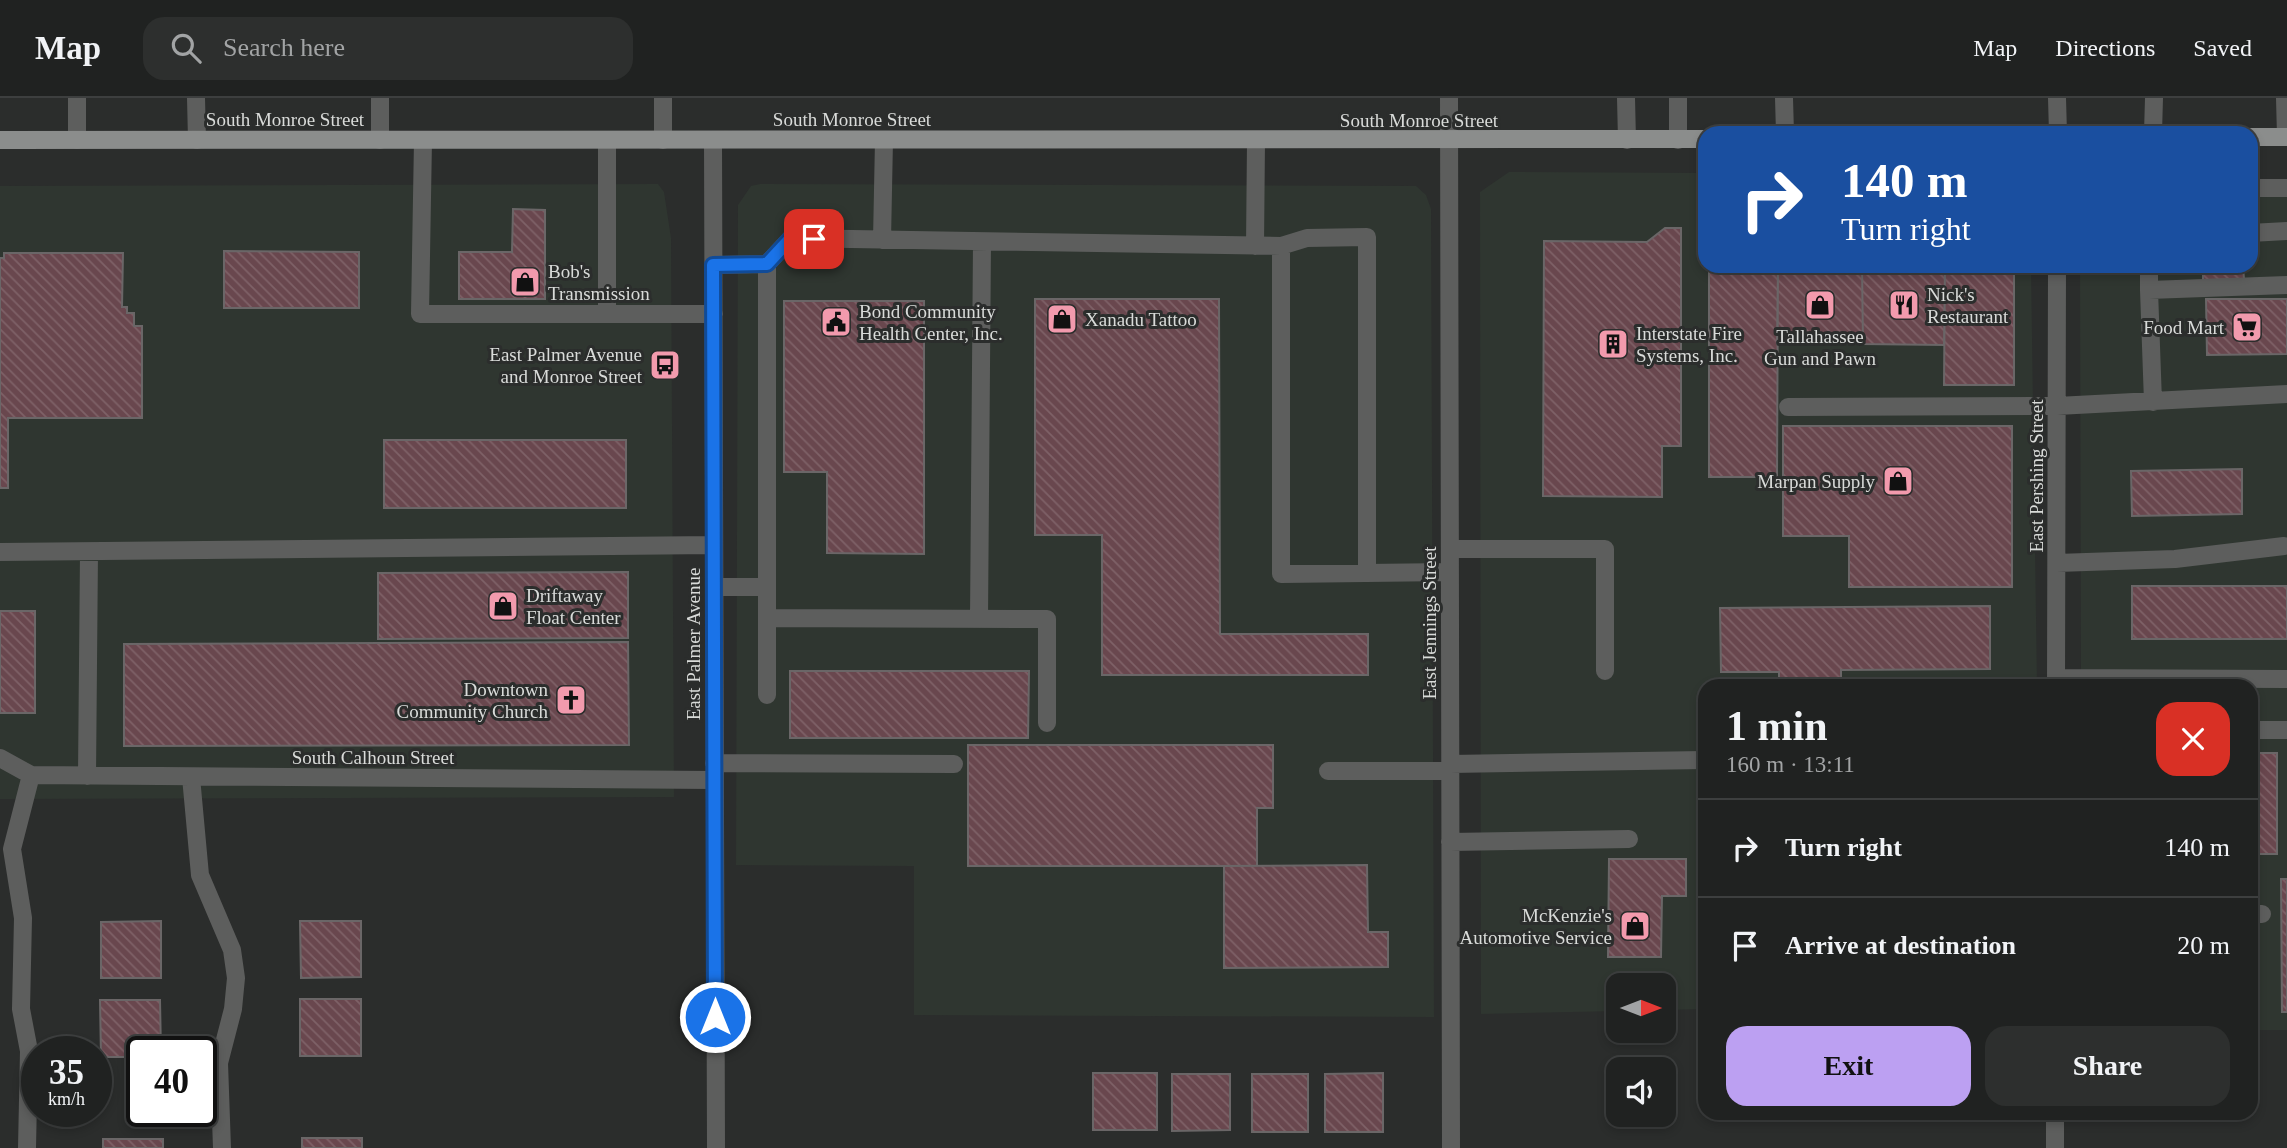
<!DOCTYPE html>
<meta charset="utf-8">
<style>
:root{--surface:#202221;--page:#2d2f2e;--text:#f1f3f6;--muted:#a2a4a5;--line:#3d3f3f;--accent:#bca0f2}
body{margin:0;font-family:Georgia,serif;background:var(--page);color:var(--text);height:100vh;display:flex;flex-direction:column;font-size:26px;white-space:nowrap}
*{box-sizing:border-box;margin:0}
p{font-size:23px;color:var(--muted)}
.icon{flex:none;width:38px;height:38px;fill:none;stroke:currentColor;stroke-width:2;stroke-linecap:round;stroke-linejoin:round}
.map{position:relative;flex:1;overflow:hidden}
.drawer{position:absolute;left:1698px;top:581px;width:560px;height:441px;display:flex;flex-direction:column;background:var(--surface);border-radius:21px;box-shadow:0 4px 10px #0003,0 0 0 2px var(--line)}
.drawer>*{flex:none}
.banner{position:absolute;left:1698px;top:28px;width:560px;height:147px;border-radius:21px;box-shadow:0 4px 10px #0003,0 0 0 2px var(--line);background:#1a4fa0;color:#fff;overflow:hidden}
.needle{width:46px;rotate:90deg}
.fabs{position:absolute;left:1606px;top:875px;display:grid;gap:14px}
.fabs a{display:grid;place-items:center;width:70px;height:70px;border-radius:14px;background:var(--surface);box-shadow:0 4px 10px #0003,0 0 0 2px var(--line);font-size:35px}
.speed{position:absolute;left:21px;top:938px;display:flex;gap:14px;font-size:35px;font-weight:700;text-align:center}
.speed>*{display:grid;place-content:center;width:91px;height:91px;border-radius:50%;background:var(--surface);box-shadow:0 4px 10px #0003,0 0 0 2px var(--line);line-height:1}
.speed small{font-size:18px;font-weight:400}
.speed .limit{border:4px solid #111;border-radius:10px;background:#fff;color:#111}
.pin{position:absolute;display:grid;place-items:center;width:60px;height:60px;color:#fff;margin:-30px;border-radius:14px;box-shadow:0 4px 10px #0006}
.me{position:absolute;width:77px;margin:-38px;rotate:0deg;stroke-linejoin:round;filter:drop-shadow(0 0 5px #0008)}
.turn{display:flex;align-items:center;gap:24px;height:147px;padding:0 28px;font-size:32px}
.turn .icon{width:91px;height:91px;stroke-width:2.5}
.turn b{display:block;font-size:49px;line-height:60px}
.round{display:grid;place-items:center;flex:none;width:74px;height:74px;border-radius:21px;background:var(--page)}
.headline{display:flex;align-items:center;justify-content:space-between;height:119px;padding:0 28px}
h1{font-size:42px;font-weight:600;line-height:52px}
.primary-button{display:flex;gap:14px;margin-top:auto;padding:14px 28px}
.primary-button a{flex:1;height:80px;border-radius:21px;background:var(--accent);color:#111;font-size:28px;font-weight:600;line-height:80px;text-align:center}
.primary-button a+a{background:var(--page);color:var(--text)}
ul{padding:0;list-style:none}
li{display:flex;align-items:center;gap:21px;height:98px;padding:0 28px;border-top:2px solid var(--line)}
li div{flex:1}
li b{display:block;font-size:26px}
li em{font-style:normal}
header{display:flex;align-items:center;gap:42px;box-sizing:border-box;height:98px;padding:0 35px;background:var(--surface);border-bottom:2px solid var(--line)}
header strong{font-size:33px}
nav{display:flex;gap:38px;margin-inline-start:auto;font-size:24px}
.search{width:490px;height:63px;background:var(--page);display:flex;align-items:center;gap:18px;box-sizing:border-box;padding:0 24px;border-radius:21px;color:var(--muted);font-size:26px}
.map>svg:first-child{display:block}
.built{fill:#2f3630}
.building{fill:url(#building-back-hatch);stroke:#6a6667;stroke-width:2}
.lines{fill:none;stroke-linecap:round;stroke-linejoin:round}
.minor{stroke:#5d5e5d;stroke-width:18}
.major{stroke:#8b8d8c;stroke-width:18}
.route-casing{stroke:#114b97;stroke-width:18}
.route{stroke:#1a73e8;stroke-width:12}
.labels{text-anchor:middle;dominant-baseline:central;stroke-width:6;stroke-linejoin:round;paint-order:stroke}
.street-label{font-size:19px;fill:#d9dbd9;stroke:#2b2d2c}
.poi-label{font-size:19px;fill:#d9dbd9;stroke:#2b2d2c;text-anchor:start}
</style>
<header>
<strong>Map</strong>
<div class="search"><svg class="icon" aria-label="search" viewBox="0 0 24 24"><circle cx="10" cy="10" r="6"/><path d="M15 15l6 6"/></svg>Search here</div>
<nav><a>Map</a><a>Directions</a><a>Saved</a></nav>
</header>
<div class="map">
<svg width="2287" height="1050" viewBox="0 0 2287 1050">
<defs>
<pattern id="building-back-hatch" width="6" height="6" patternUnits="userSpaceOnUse" patternTransform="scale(1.75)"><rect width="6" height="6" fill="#69474e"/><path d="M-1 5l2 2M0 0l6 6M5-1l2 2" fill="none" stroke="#7e6167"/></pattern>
</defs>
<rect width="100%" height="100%" fill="#2b2d2c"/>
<path class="built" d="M1509,74L1704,75V168H2031L2037,588H1704V911L1664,912V887H1619V913L1481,916L1480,94Z
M2251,85H2287V932H2251L2250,588H2081L2080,168H2250Z
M658,86L664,94L671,140L674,699L0,701V88Z
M760,86L1416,88L1426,97L1431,111L1434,919L914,917V768L736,767L738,107L751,88Z"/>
<path class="building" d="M513,111L545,112V201H459V154H512Z
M1665,130H1681V348H1662V399L1543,398L1544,143L1647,144Z
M224,153L359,154V210H224Z
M4,155H123L122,209H127V215H134V228H142V320H8V390H0V160H4Z
M1709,168H1778L1777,379H1709Z
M1778,168H1862L1863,246H1777Z
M1862,168H1945L1944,247L1863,246Z
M1945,168H2014V287H1944Z
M2203,168H2243L2244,181L2203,182Z
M1035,201H1219L1220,536H1368V577H1102V437H1035Z
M2206,201H2287V256L2207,257Z
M784,203H924V456L827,455V374H784Z
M1783,328H2012V489H1849V438H1783Z
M384,342H626V410H384Z
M2242,371V416L2132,418L2131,373Z
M628,474V540L378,541V475Z
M2132,488H2287V541H2132Z
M1990,508V571L1841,572V588H1779V574H1721L1720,510Z
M0,513H35V615H0Z
M628,544L629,647L124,648V546Z
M790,573H1029L1028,640H790Z
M968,647H1273V710H1257V768H968Z
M2250,655H2277V756H2250Z
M1609,761H1686V798H1662L1661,859H1608Z
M1367,767L1368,834H1388V869L1224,870V768Z
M2281,781H2287V914H2282Z
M161,823V880H101V824Z
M300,823H361V879L301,880Z
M300,901H361V958H300Z
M100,902H160L161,954H142V959H101Z
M1093,975H1157V1032H1093Z
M1383,975V1034H1325V976Z
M1172,976H1230V1032L1172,1033Z
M1252,976H1308V1034H1252Z
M302,1040H362V1050H302Z
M103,1041H163V1050H103Z"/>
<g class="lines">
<path class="minor" d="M77,0V42
M196,0L197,42
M380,0V42
M663,0V42
M1449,0L1451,1050
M1626,0L1627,42
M1678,0V42
M1784,0L1785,35
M2057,0L2058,35
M2285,0L2286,38
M2153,35L2154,0
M423,42L420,216H714
M607,42V216
M713,42L716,1050
M2250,90H2287
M2250,135L2287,133
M882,142L884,42
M1255,148L1256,43
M1281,148V476L1450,474
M714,167L767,166
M2149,168V192L2287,187
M2149,192L2153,304
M1788,309L2057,308L2287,296
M1450,451H1605V573
M0,454L714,447
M2057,465L2175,461L2284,448
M714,489H767
M767,520L1047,521V625
M979,521L982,144
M2056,580L2287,581
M2056,588L2057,168
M767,597V166L791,140L1281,148L1307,140L1367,139V475
M2250,632H2287
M0,660L31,677L714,682
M714,665L954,666
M1450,666L1704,662
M1328,673H1450
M87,678L89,454
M191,679L200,777L232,852L236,880L233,911L219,965L222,1050
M1450,744L1629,741
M2250,816H2262
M27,1050L29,953L21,911L23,820L12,751L31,677
M2055,1050V1015"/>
<path class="major" d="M2250,39H2287
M0,42L1704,41"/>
</g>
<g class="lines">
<g class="route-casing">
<path id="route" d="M715,919L713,167L767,166L791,140L814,141"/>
</g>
<use href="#route" class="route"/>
</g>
<defs>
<g id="shop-square" transform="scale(1.575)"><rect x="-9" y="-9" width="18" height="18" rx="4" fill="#f29aad" stroke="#2b2d2c"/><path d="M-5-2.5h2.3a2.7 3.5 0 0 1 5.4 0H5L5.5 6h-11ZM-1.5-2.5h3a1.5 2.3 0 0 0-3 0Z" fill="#111"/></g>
<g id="restaurant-square" transform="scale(1.575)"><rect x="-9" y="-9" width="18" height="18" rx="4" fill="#f29aad" stroke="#2b2d2c"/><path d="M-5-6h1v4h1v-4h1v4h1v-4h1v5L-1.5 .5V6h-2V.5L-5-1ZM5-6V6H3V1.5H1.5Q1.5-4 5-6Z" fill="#111"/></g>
<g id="civic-square" transform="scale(1.575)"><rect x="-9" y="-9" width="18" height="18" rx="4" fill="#f29aad" stroke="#2b2d2c"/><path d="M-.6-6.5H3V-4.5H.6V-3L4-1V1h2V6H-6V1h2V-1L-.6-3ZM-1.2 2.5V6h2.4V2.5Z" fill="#111"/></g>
<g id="supermarket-square" transform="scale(1.575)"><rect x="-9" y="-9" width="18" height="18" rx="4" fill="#f29aad" stroke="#2b2d2c"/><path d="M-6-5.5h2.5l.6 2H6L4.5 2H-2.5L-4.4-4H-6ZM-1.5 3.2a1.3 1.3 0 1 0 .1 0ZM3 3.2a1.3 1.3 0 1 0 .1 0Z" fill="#111"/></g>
<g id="building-square" transform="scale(1.575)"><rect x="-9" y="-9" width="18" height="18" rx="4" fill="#f29aad" stroke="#2b2d2c"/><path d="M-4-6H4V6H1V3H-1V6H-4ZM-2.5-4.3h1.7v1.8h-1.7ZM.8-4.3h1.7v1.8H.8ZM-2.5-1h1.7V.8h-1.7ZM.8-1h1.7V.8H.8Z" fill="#111"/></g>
<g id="bus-square" transform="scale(1.575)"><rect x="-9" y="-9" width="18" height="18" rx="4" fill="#f29aad" stroke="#2b2d2c"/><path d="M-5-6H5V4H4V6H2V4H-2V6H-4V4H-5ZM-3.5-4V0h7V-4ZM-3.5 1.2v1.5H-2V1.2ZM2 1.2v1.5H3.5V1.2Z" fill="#111"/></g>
<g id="church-square" transform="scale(1.575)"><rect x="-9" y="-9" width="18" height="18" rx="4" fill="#f29aad" stroke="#2b2d2c"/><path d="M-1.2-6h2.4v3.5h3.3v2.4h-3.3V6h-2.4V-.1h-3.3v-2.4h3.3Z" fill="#111"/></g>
</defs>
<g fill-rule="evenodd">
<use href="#shop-square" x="525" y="184"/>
<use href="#shop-square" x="1820" y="207"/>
<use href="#restaurant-square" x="1904" y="207"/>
<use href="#shop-square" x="1062" y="221"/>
<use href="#civic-square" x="836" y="224"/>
<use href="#supermarket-square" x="2247" y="229"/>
<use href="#building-square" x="1613" y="246"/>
<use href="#bus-square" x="665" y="267"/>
<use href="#shop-square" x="1898" y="383"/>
<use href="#shop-square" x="503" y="508"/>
<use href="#church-square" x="571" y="602"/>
<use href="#shop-square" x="1635" y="828"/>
</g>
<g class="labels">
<g class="street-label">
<text x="285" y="21">South Monroe Street</text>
<text x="852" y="21">South Monroe Street</text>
<text x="1419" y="22">South Monroe Street</text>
<text transform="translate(2036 378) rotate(-90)">East Pershing Street</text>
<text transform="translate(1429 525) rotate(-90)">East Jennings Street</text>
<text transform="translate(693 546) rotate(-90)">East Palmer Avenue</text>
<text x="373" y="659">South Calhoun Street</text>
</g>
<g class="poi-label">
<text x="548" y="173">Bob's<tspan x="548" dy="22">Transmission</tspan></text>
<text x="1927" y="196">Nick's<tspan x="1927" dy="22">Restaurant</tspan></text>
<text x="859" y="213">Bond Community<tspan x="859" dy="22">Health Center, Inc.</tspan></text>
<text x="1085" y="221">Xanadu Tattoo</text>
<text x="2224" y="229" text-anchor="end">Food Mart</text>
<text x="1636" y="235">Interstate Fire<tspan x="1636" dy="22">Systems, Inc.</tspan></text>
<text x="1820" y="238" text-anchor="middle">Tallahassee<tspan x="1820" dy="22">Gun and Pawn</tspan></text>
<text x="642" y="256" text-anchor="end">East Palmer Avenue<tspan x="642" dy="22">and Monroe Street</tspan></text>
<text x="1875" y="383" text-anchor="end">Marpan Supply</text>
<text x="526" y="497">Driftaway<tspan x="526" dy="22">Float Center</tspan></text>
<text x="548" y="591" text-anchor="end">Downtown<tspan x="548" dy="22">Community Church</tspan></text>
<text x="1612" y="817" text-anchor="end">McKenzie's<tspan x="1612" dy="22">Automotive Service</tspan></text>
</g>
</g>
</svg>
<div class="fabs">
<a><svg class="needle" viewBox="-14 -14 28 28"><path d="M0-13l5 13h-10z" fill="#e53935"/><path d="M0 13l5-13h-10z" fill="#a2a4a5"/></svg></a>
<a><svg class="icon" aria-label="sound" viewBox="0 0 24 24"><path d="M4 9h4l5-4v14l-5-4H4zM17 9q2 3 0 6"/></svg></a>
</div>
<div class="speed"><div>35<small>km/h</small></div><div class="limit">40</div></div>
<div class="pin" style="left:814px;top:141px;background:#d93025"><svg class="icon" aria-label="arrive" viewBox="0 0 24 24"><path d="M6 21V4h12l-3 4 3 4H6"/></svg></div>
<svg class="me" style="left:715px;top:919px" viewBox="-20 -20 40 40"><circle r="17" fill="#1a73e8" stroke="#fff" stroke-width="3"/><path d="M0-11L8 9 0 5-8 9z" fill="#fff"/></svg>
<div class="banner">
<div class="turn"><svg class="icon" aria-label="right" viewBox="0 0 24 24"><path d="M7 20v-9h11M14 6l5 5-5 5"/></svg><div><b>140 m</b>Turn right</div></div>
</div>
<section class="drawer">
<div class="headline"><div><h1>1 min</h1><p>160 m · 13:11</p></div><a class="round" style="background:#d93025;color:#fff"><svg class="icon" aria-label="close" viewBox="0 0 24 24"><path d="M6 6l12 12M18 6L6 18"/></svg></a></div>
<ul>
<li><svg class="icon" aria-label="right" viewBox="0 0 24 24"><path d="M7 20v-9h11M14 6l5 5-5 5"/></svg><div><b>Turn right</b></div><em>140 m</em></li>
<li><svg class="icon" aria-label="arrive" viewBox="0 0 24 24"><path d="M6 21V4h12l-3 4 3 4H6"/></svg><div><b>Arrive at destination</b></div><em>20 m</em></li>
</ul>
<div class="primary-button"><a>Exit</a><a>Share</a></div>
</section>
</div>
